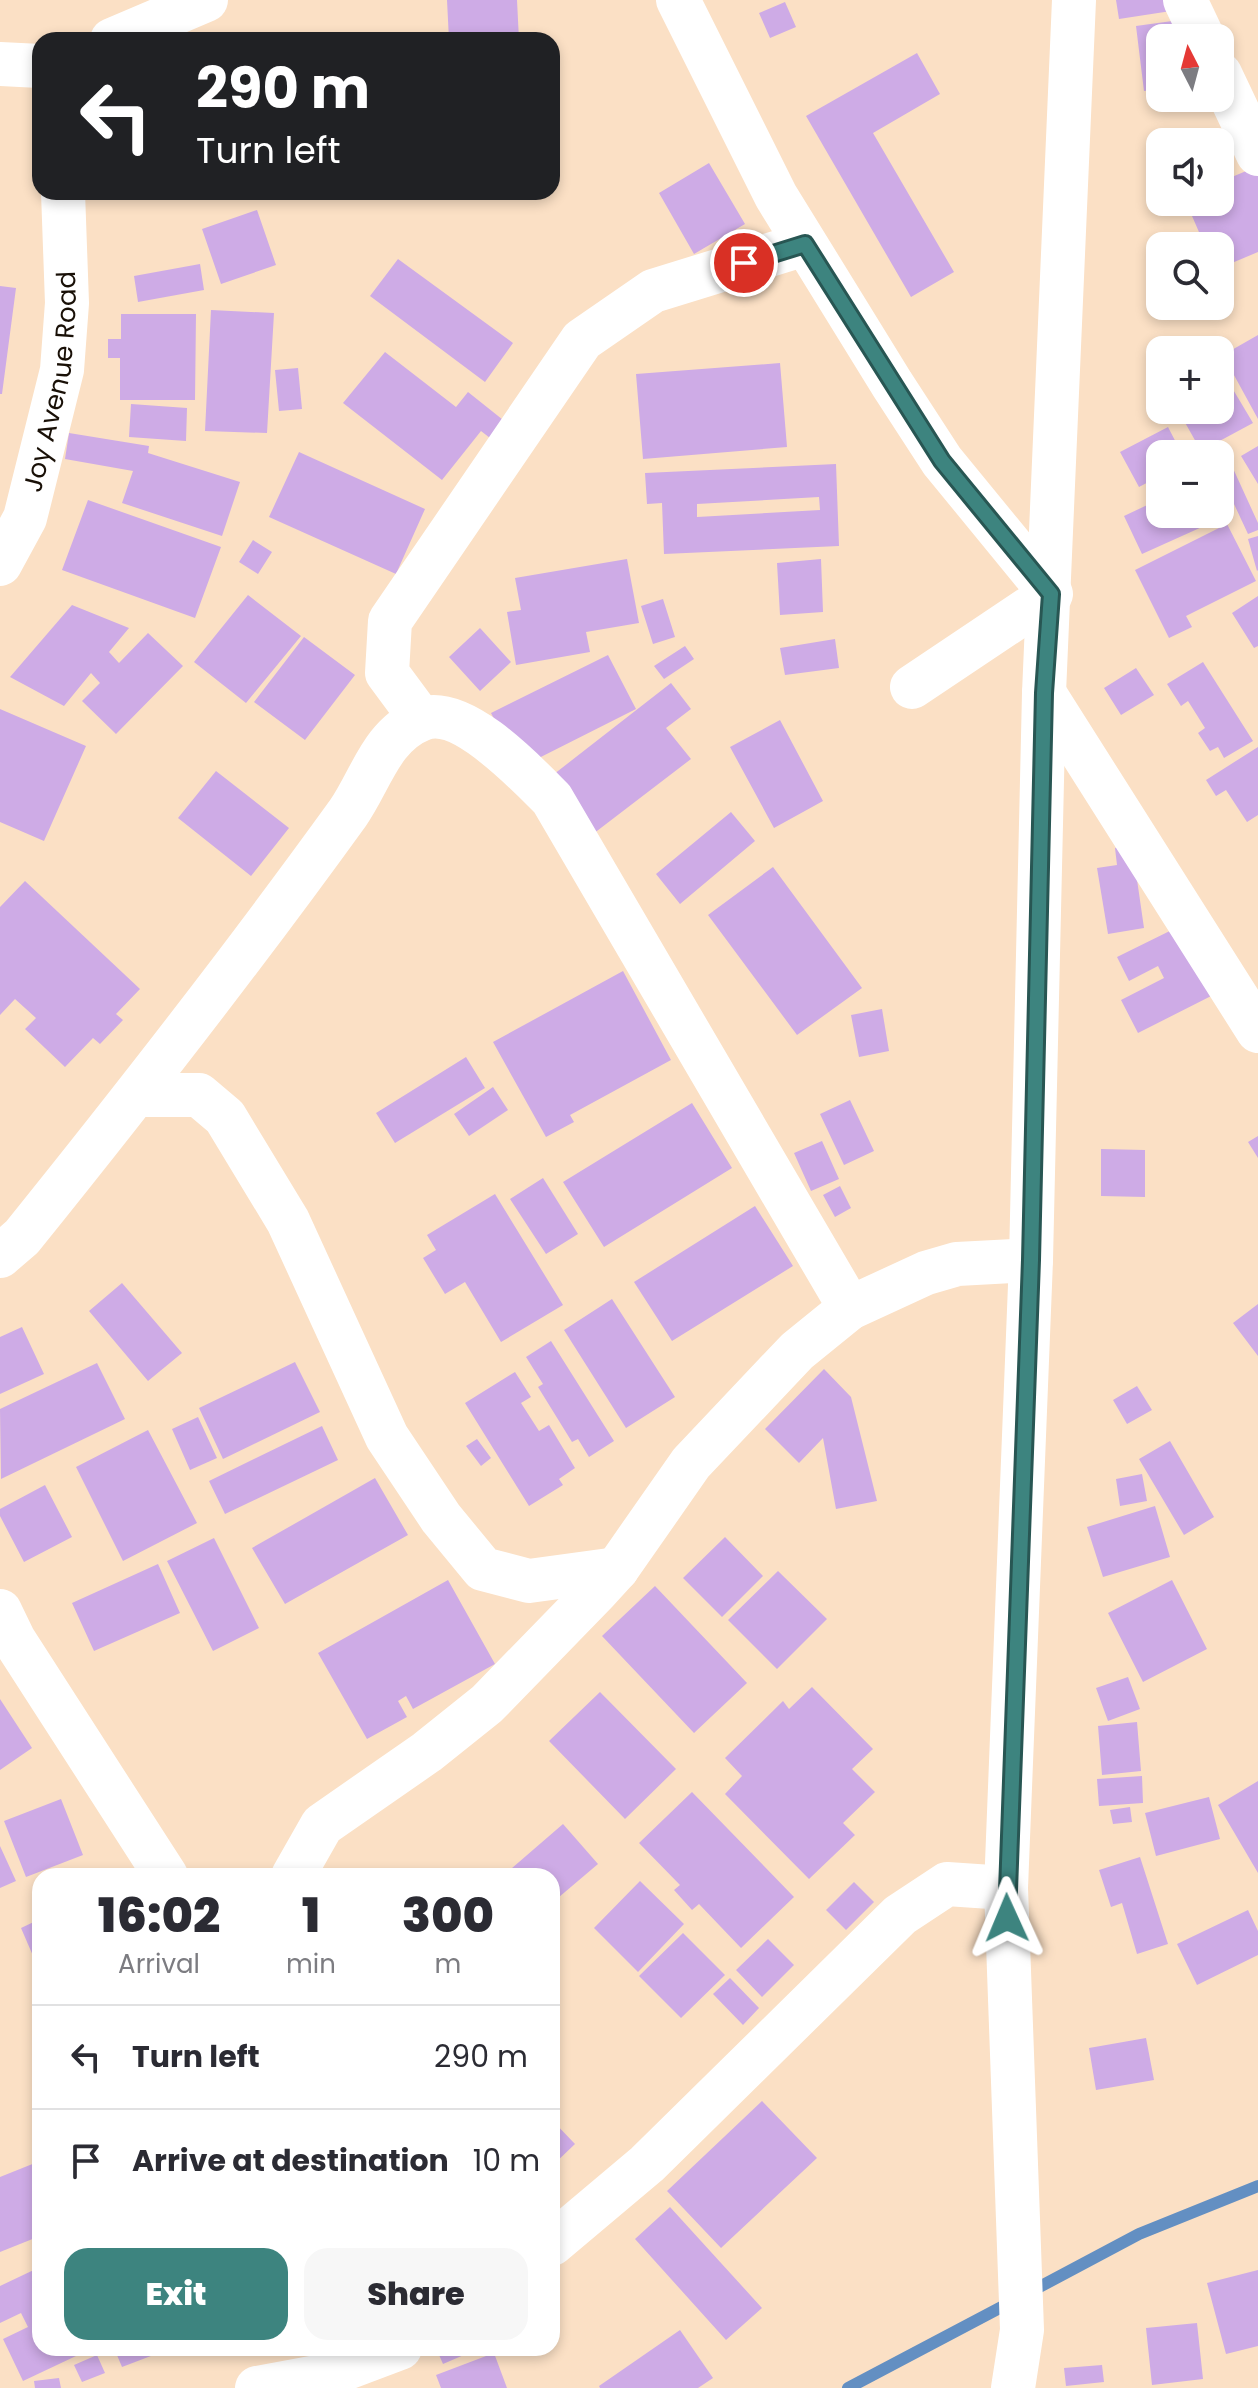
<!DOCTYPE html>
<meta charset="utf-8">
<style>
:root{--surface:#fff;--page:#f7f7f7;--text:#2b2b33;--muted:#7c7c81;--line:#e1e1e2;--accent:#3d847f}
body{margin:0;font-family:Poppins,sans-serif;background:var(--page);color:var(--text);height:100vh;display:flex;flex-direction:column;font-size:30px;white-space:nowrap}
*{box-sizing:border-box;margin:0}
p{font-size:26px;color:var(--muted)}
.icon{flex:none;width:44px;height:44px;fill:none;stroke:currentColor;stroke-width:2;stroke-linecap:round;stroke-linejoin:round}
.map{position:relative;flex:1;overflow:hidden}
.drawer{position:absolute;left:32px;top:1868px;width:528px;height:488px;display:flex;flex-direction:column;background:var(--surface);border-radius:24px;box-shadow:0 4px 12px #0003}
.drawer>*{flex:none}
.guide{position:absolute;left:32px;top:32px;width:528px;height:168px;border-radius:24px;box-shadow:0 4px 12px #0003;background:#202124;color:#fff;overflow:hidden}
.needle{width:52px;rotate:354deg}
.controls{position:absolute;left:1146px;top:24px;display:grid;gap:16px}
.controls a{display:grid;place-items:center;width:88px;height:88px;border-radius:16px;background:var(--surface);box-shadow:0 4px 12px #0003;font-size:40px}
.pin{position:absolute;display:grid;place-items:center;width:68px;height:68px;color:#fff;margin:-34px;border:4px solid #fff;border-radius:50%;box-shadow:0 2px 8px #0007}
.me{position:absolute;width:88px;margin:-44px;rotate:359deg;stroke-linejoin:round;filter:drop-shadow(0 0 6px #0008)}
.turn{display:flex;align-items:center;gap:28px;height:168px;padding:0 32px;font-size:36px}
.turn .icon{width:104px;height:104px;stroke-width:2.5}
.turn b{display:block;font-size:56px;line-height:68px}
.eta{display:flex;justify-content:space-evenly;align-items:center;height:136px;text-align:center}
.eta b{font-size:48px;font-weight:800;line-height:56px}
.cta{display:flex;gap:16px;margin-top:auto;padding:16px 32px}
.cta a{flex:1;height:92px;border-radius:24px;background:var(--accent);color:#fff;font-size:32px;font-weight:800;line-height:92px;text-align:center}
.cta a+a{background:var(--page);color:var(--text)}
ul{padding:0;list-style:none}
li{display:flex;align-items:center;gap:24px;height:104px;padding:0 32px;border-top:2px solid var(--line)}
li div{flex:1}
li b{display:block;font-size:30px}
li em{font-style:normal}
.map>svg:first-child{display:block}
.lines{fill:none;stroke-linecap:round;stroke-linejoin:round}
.stream{stroke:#638fc2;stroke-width:12}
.building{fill:#ceabe6;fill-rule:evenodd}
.minor{stroke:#fff;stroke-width:44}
.tertiary{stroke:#fff;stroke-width:44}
.route-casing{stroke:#285653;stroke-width:20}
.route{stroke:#3d847f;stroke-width:14}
.labels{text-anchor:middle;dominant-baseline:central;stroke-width:6;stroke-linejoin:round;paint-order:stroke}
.street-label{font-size:26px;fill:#191007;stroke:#fbf0e5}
</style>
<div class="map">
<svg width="1258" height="2388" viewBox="0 0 1258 2388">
<rect width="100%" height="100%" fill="#fbe0c5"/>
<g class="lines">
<path class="stream" d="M1028,2293L1139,2234L1258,2186
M848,2388L1011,2302"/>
</g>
<path class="building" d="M447,0H517L519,40H449Z
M1116,0H1169L1171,11L1119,19Z
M785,2L796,27L770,38L759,13Z
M1194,18L1196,38H1160V89L1144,91L1136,26Z
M917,53L940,94L873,133L954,272L911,297L806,116Z
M709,163L745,224L694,254L659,193Z
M1258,166V252L1220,268V246H1205L1186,202H1220V182Z
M257,210L276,265L221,284L202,229Z
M398,259L513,343L485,382L370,296Z
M200,264L204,290L138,302L134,276Z
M0,286L16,288L2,394H0Z
M211,310L274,313L267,433L205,431Z
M121,314H196L195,400H120V358H108V339H121Z
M1258,335V419L1223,355Z
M1202,336L1204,341L1208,338L1216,350H1179Z
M385,352L456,407L468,392L513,428L499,445L481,431L442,480L343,403Z
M1220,356L1227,368L1222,371L1253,423L1201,451L1178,410H1220Z
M1160,361V379L1153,366Z
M780,363L787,447L643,459L636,374Z
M298,368L302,409L279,411L275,370Z
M131,404L187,408L186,441L129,437Z
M1168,427L1182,454H1160V485L1156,478L1139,487L1120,452Z
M69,433L149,446L148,453L240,482L222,536L122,503L133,471L65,459Z
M1258,446V484L1241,456Z
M299,452L425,509L396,574L269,517Z
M836,464L839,546L664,554L662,503L647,504L645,473ZM819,497L820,510L697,517V504Z
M1231,464L1258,523V530L1248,534L1220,474V469Z
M1220,483L1233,513L1142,554L1124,516L1160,499V514H1220Z
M88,500L221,547L195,618L62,570Z
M1227,524L1256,581L1186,616L1192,627L1169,638L1135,570Z
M1258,536V570L1257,571L1248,539Z
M253,540L272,552L258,574L239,562Z
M627,559L639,623L586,632L590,652L516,665L507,612L521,610L515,578Z
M821,559L823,612L780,615L777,563Z
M248,595L301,636L246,703L194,662Z
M1258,596V646L1254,648L1232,613Z
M663,599L675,637L653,644L641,606Z
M72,605L129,628L109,652L119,663L148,633L183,666L116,734L82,701L100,683L91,673L64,706L10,677Z
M480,628L511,662L480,691L449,657Z
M304,637L355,675L305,740L254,702Z
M835,639L839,668L785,675L780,648Z
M685,646L694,659L664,679L654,666Z
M608,655L636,709L519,768L491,713Z
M1203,662L1253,741L1224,758L1218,747L1210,751L1198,733L1205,728L1188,701L1181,706L1167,684Z
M1136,668L1154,695L1121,715L1104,688Z
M671,683L691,709L666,728L691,759L593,834L549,778Z
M0,709L86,746L44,841L0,822Z
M780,720L823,801L774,828L730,747Z
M1258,747V815L1247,822L1226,790L1216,796L1206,780Z
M216,771L289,828L251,876L178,818Z
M731,812L755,841L680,904L656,874Z
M1132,845L1144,928L1108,934L1097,868L1117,865L1115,848Z
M773,867L862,988L797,1035L708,915Z
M25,881L140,989L116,1014L123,1020L100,1044L93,1038L65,1067L25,1029L36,1018L15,999L0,1015V907Z
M1188,922L1223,990L1138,1033L1121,1000L1164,978L1158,966L1129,981L1117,957Z
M623,971L671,1060L570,1115L574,1122L546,1137L493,1042Z
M882,1009L889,1051L859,1057L851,1015Z
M466,1057L485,1088L395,1143L376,1113Z
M493,1087L508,1110L469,1136L454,1114Z
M850,1100L874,1151L844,1165L820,1114Z
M692,1103L732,1168L604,1247L563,1182Z
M1258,1136V1158L1248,1142Z
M822,1141L839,1179L811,1191L794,1153Z
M1101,1149L1145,1150V1197L1101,1196Z
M543,1178L578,1234L546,1254L510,1199Z
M840,1186L851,1208L835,1217L823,1195Z
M495,1194L563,1305L501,1342L465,1282L445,1294L423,1258L436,1250L427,1235Z
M755,1206L793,1266L672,1341L634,1282Z
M122,1283L182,1353L148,1381L89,1311Z
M612,1299L675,1397L626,1428L564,1330Z
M1258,1304V1356L1233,1323Z
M22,1327L44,1374L0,1394V1337Z
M551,1341L614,1441L589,1457L578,1439L572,1442L538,1387L543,1384L526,1357Z
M295,1362L320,1412L223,1459L199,1408Z
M97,1363L125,1419L1,1479L0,1409Z
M824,1369L851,1397L877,1501L836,1509L823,1438L799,1463L765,1429Z
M515,1372L531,1397L521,1403L539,1431L549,1425L575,1468L559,1479L563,1485L529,1506L465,1403Z
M1137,1386L1152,1410L1127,1424L1113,1400Z
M198,1417L217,1458L190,1470L172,1429Z
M322,1426L338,1460L225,1514L209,1481Z
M148,1430L197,1523L123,1561L76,1467Z
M477,1439L491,1458L481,1466L466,1446Z
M1170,1441L1214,1517L1184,1535L1139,1459Z
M1142,1474L1147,1501L1120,1506L1116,1479Z
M375,1478L408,1535L285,1604L252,1548Z
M45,1485L72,1537L24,1562L0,1516V1509Z
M1155,1506L1170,1557L1103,1577L1087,1527Z
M725,1537L763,1576L722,1617L683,1578Z
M214,1538L259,1628L213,1651L167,1561Z
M158,1564L180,1613L94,1651L72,1603Z
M778,1571L827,1619L777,1669L728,1620Z
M448,1580L495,1664L413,1709L406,1696L398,1701L407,1717L367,1739L318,1653Z
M1172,1580L1207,1649L1143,1682L1108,1613Z
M655,1586L747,1683L694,1733L602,1636Z
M1128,1677L1140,1709L1108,1721L1096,1688Z
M812,1687L873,1749L852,1769L875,1792L843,1823L855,1835L809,1879L725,1794L742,1776L725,1758L783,1701L789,1709Z
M600,1692L676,1769L625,1819L549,1741Z
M0,1699L32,1748L0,1770Z
M1137,1722L1141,1771L1102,1775L1098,1726Z
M1142,1776L1143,1803L1099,1806L1097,1779Z
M1258,1781V1873L1218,1805Z
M692,1792L794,1897L741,1948L699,1904L692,1910L674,1890L680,1885L639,1843Z
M1209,1797L1220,1839L1156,1856L1145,1813Z
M61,1799L83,1855L26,1877L4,1821Z
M1130,1807L1132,1822L1113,1824L1110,1810Z
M563,1824L598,1864L552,1903V1876L505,1874Z
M0,1846L16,1881L0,1888Z
M1140,1857L1168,1944L1137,1954L1122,1903L1111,1907L1099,1870Z
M640,1881L684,1924L638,1972L594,1928Z
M854,1882L874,1902L846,1930L826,1910Z
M1248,1910L1258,1931V1955L1197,1985L1177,1944Z
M40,1919V1972L21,1928Z
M683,1933L725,1975L681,2018L639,1976Z
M768,1939L794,1965L762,1997L736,1970Z
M730,1978L759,2008L743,2025L713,1994Z
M1146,2038L1154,2080L1096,2090L1089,2048Z
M762,2101L817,2158L721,2248L667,2191Z
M552,2120L575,2144L552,2166Z
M40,2161V2236L0,2252V2177Z
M670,2207L762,2308L726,2340L635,2239Z
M40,2267V2348H93L23,2381L3,2339L28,2327L21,2313L0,2323V2286Z
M1258,2270V2346L1226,2354L1207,2283Z
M1197,2323L1203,2379L1152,2385L1146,2328Z
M680,2330L713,2378L698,2388H600L599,2386Z
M114,2348H163L164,2351L122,2367Z
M436,2348H480L443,2364Z
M494,2353L507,2388H441L436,2375Z
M97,2355L105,2373L82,2382L74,2365Z
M1102,2365L1104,2382L1066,2386L1064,2368Z
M59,2378L61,2388H35L34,2381Z"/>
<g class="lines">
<g class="minor">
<path d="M678,0L776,196L892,384L942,461L1051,594L912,687"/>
<path d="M1185,0L1203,38"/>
<path d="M112,40L206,0"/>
<path d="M0,64L40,66"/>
<path d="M1220,74L1258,154"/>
<path id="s1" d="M0,564L25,518L62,370L67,303L63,192"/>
<path d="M1044,693L1258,1031"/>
<path d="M421,719L387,673L390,621L582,340L653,291L805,244"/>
<path d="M136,1095H199L225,1117L288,1221L387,1437L441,1518L483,1569L529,1581L617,1569"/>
<path d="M0,1256L22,1237C134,1098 244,957 348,813C371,780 381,735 422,719C462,704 527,774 552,799L850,1308"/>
<path d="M0,1611L14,1640L166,1876"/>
<path d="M293,1876L322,1825L427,1752L487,1704L596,1592L617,1569L691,1463L797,1351L850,1308L926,1273L957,1264L1031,1260"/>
<path d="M552,2244L647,2164L900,1915L947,1884L1006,1888"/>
<path d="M257,2388L328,2375L400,2348"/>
</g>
<path class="tertiary" d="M1013,2388L1022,2330L1006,1888L1031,1260L1044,693L1074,0"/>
</g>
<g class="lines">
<g class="route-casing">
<path id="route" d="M744,263L805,244L942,461L1051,594L1044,693L1031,1260L1007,1918"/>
</g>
<use href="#route" class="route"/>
</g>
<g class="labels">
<g class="street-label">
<text stroke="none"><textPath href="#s1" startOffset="192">Joy Avenue Road</textPath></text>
</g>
</g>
</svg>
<div class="controls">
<a><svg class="needle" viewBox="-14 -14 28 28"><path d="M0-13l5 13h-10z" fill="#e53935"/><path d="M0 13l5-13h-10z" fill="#7c7c81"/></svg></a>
<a><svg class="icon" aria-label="sound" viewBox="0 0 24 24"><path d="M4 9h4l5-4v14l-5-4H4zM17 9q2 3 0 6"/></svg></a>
<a><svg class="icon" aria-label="search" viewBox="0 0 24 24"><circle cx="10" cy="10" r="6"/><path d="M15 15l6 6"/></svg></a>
<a>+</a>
<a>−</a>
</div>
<div class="pin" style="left:744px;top:263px;background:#d93025"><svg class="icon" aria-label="arrive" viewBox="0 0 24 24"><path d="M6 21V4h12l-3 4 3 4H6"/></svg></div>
<svg class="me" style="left:1007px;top:1918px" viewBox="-20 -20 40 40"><path d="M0-17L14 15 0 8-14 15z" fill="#3d847f" stroke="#fff" stroke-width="4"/></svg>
<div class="guide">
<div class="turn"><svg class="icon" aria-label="left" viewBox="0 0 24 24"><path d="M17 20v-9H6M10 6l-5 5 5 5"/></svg><div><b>290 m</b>Turn left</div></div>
</div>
<section class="drawer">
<div class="eta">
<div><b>16:02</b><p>Arrival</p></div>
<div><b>1</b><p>min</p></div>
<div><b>300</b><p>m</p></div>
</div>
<ul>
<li><svg class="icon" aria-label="left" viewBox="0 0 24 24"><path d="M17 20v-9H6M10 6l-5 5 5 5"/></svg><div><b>Turn left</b></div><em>290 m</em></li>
<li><svg class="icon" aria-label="arrive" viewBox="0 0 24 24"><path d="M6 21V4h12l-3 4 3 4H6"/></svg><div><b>Arrive at destination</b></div><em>10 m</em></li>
</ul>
<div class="cta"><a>Exit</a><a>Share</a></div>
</section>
</div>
